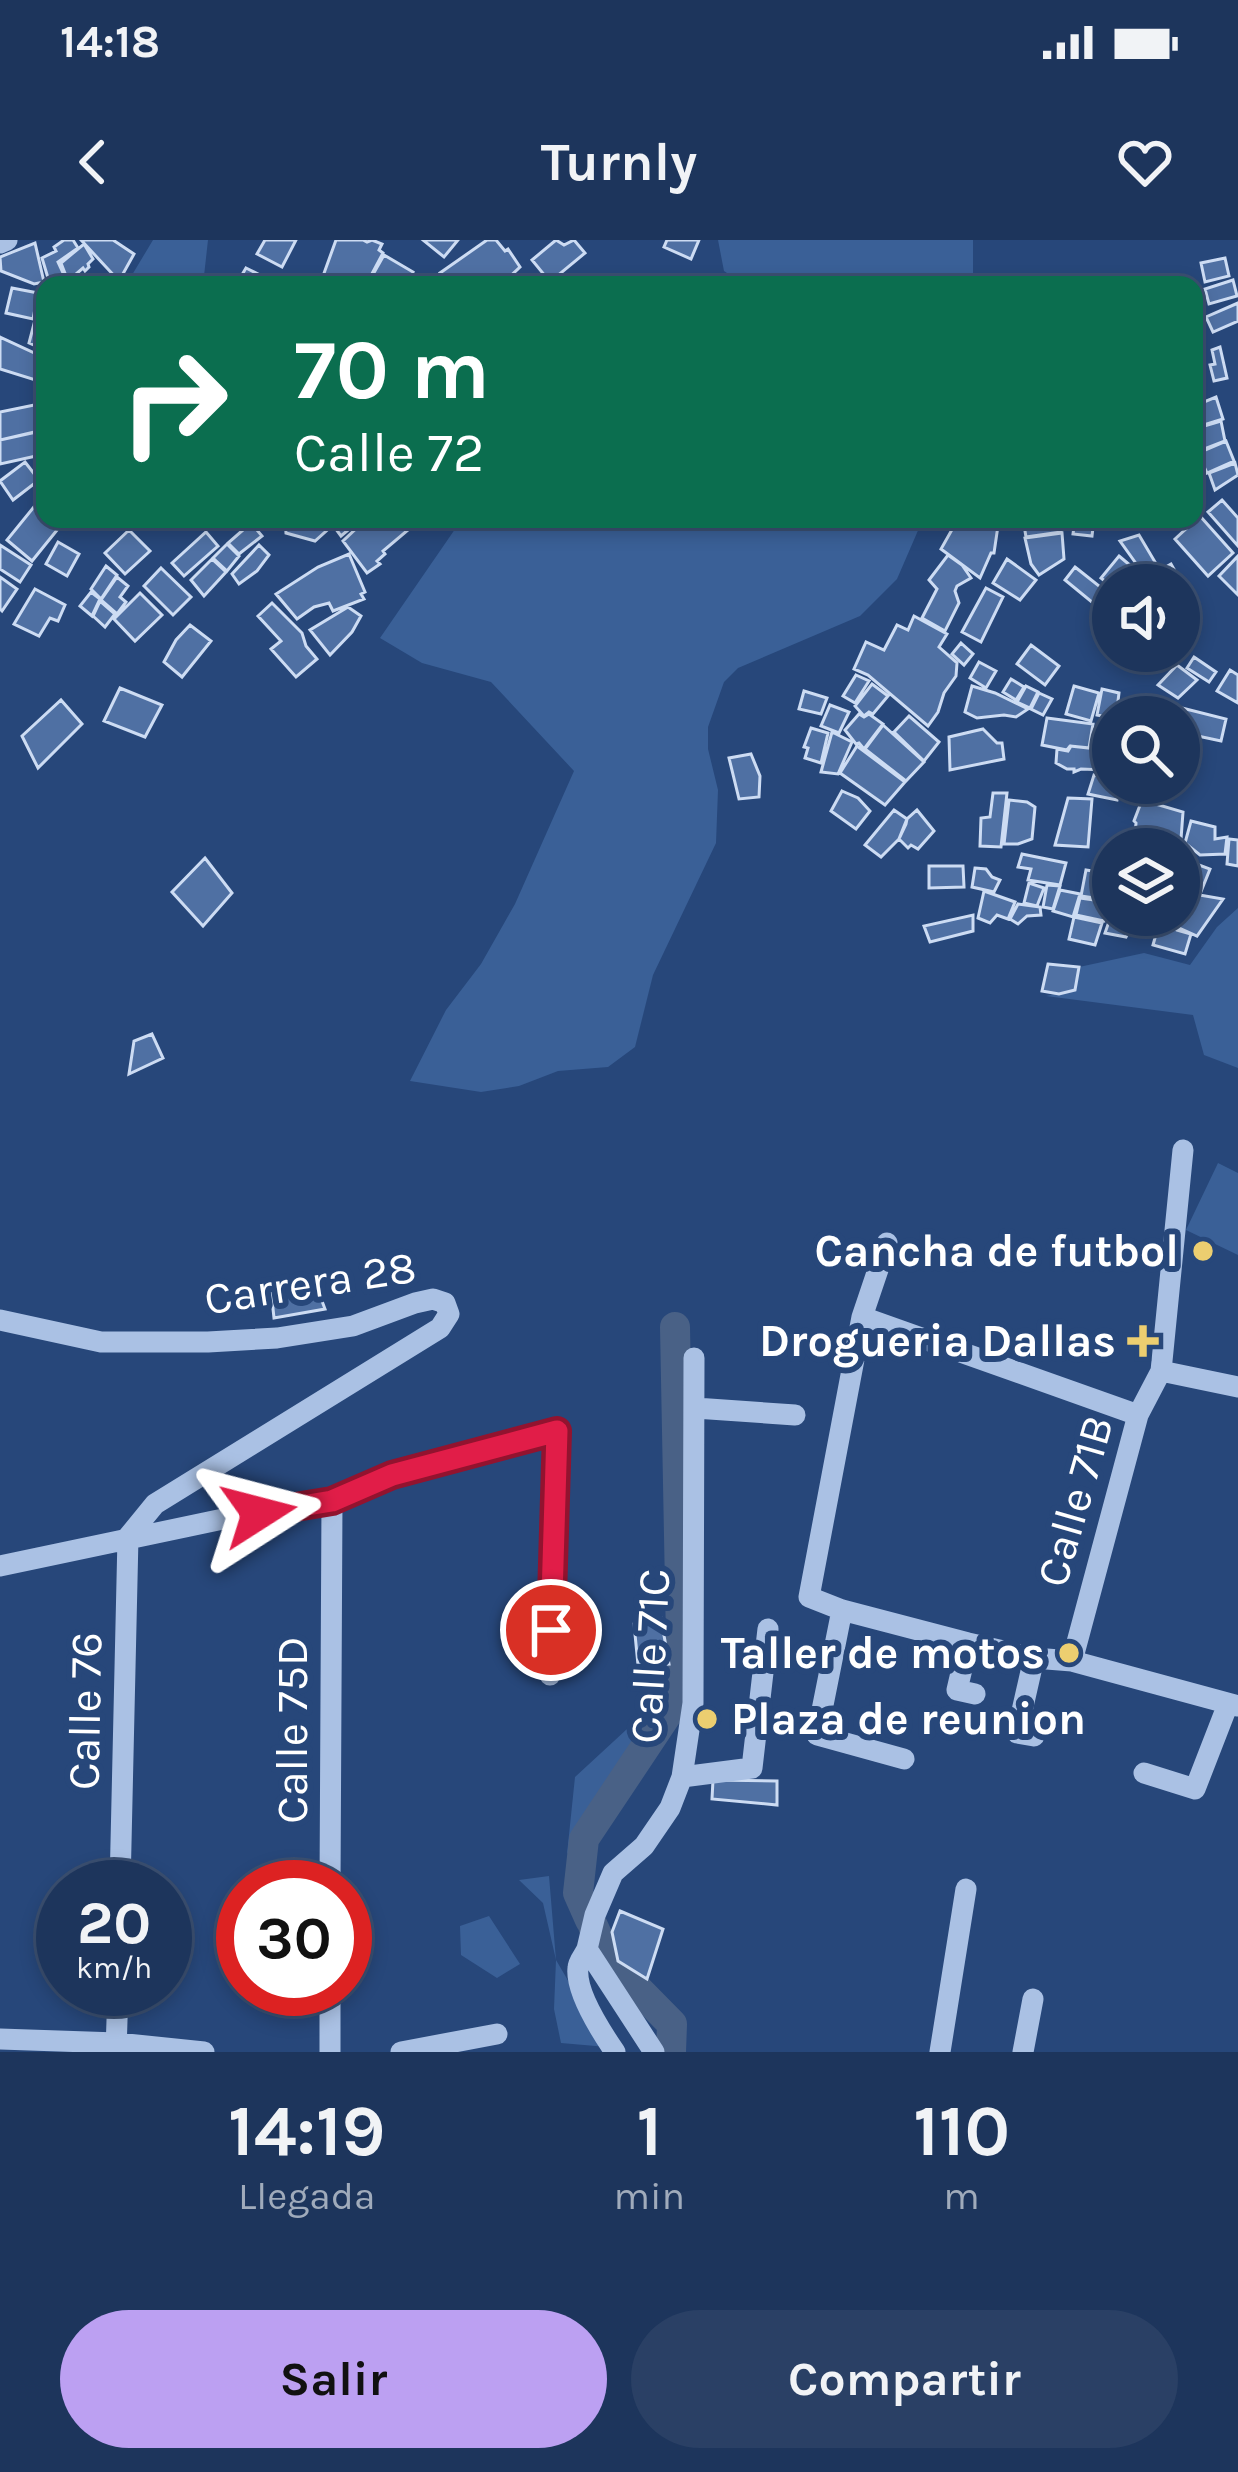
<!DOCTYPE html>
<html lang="es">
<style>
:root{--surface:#1d355c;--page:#2a4065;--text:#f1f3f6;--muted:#a0abbb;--line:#3b5072;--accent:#bca0f2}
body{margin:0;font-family:Karla,sans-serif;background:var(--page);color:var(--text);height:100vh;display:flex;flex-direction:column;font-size:45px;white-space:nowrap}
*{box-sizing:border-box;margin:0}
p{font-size:39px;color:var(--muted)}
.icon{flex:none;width:66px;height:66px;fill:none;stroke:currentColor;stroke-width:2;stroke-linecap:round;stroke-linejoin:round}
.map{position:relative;height:1812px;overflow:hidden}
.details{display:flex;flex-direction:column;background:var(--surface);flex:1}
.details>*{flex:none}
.banner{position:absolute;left:36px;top:36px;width:1167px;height:252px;border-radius:24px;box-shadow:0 6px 18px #0003,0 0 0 3px var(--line);background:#0b6e4f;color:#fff;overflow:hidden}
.tools{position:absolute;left:1092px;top:324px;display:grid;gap:24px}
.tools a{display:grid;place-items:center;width:108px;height:108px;border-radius:50%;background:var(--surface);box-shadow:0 6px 18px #0003,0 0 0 3px var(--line);font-size:60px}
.speed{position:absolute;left:36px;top:1620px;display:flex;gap:24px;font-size:60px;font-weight:700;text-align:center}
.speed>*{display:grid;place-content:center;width:156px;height:156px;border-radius:50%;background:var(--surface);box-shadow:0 6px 18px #0003,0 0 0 3px var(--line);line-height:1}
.speed small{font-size:30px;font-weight:400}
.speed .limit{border:18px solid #d22;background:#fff;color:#111}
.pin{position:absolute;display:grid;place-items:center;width:102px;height:102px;color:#fff;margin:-51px;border:6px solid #fff;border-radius:50%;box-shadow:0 3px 12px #0007}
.me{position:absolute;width:132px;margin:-66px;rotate:81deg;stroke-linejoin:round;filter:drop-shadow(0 0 9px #0008)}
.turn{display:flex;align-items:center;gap:42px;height:252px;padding:0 60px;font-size:54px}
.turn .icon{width:156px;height:156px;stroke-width:2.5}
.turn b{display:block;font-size:84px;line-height:102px}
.eta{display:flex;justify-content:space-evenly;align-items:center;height:204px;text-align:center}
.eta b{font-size:72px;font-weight:700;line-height:84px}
.primary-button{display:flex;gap:24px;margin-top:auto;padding:24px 60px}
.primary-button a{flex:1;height:138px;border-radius:72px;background:var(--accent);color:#111;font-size:48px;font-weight:700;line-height:138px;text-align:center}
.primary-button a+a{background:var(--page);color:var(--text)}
.status{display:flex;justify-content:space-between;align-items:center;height:84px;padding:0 60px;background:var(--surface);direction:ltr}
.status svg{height:33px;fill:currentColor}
header{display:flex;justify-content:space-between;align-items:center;height:156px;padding:0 60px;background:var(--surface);font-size:54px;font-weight:700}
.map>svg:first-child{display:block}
.green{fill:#3a6097}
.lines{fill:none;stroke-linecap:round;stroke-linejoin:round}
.canal{stroke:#496186;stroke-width:30}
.building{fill:#4f70a3;stroke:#cddcf3;stroke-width:3}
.minor{stroke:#aac1e4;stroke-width:21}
.route-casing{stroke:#92132f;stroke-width:30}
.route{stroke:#e11d48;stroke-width:21}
.poi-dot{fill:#ecce70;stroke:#27477a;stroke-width:4.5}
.labels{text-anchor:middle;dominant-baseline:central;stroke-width:12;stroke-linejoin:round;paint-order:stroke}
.poi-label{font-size:45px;font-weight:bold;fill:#fff;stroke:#27477a;text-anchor:end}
.street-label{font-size:45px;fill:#fff;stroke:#27477a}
</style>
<div class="status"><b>14:18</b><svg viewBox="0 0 49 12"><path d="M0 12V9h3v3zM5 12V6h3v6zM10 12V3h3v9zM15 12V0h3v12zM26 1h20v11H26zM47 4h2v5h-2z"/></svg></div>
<header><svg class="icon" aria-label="back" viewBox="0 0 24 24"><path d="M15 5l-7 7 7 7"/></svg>Turnly<svg class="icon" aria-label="heart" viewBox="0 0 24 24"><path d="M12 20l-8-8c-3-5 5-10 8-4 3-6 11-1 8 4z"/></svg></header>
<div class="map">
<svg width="1238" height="1812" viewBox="0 0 1238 1812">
<rect width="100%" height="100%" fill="#27477a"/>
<path class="green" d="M153,0H208L203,45H126Z
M718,0H973V45H745L724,31Z
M462,279H923L897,339L860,376L738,428L724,442L708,487V509L718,550L716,603L653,735L635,807L608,827L558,831L519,846L481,852L410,841L446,770L481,724L515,664L574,531L491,442L422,423L380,398Z
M1238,668V828L1204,815L1193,775L1046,756L1074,750L1079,727L1144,713L1190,725L1217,687Z
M1218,923L1238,933V1015L1186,990Z
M665,1454L567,1614L575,1537Z
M549,1636L556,1720L607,1807L561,1803L554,1769L556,1720L543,1663L519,1640Z
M489,1676L520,1724L497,1738L461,1715L460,1686Z"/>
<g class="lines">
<path class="canal" d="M590,1680L578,1653L584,1599L682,1452L675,1087
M593,1686L608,1719L672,1784L671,1812"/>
</g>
<path class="building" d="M64,0H73L78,8L58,22L63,33L57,39L48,38L42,18L56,11L54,7Z
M81,0H113L134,14L119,41Z
M265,0H296L282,27L257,14Z
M336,0H363L367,2L372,0L382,4L379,10L383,13L366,45H338L323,36Z
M423,0H458L444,17Z
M487,0H496L505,11L508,9L520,27L501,45H448L440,33Z
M556,0L564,5L574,0L585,13L550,42L532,20Z
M667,0H699L691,19L664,7Z
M35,3L44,42L34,44L1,31L0,17Z
M84,4L93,19L88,24L89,27L85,31L83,28L68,41L61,23Z
M384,15L413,32L406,45H367Z
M1225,18L1229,36L1205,42L1201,23Z
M246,28L270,40L267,45H236Z
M1233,40L1237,56L1209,64L1205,49Z
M12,48L38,53L33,79L6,73Z
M1238,63V81L1213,92L1206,77Z
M35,80L45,83V110L29,103Z
M0,97L45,118V143L0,129Z
M1220,107L1227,138L1214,141L1210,125L1215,124L1212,110Z
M1216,157L1223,179L1194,188V166Z
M39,164L43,190L0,200V172Z
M1221,181L1225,201L1194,213V189Z
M41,191L45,214L0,224V200Z
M1226,201L1234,221L1207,233L1198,213Z
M25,222L39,240L13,260L0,241Z
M1235,223L1238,235L1215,250L1209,233Z
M42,257L45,259V279H66L32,321L7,300Z
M1222,260L1238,278V306L1208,272Z
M1200,276L1233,313L1208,336L1175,299Z
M285,279H421L383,311L385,314L377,321L380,324L367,333L343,301L362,283L360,280L341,296L333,285L315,301L286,293Z
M958,279H999L994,313H991L980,338L941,309Z
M1023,279H1060L1061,292L1026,297Z
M1075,279H1094L1092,296L1073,294Z
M251,283L262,296L239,314L228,303Z
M129,290L150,311L125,334L105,313Z
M206,292L218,306L184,336L172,323Z
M1062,293L1064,319L1039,335L1031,324L1025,298Z
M1139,295L1158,327L1145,336L1120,301Z
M58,302L79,314L67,336L46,324Z
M227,304L239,316L227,331L213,318Z
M0,305L31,325L20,342L0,329Z
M259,305L269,315L257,331L239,344L232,334Z
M349,314L365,352L361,354L364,359L333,371L329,363L314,367L297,379L276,354L318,327Z
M948,315L962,325L971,338L957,346L955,351L959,363L945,391L922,378L937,349L929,340Z
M1119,316L1143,336L1135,345H1113V348L1101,338Z
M1238,316V355L1219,336Z
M212,319L226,332L204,356L191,340Z
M1007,319L1036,340L1020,360L993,343Z
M1171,324L1187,352L1179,357V345H1161L1155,333Z
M106,326L117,335L101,359L91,349Z
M1075,327L1113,357L1104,372L1065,340Z
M161,328L191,357L173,375L144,346Z
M0,337L17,349L2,371L0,369Z
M117,337L128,346L120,357L126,362L117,374L101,360Z
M986,348L1003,357L981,402L962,392Z
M35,349L65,365L58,381L50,378L39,396L14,384Z
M91,352L100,359L92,376L80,366Z
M140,353L162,375L135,401L114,379Z
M100,361L115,374L105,387L93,376Z
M272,363L302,393L306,406L317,419L296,437L271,409L281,401L258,376Z
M348,367L361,376L352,392L330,415L310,390Z
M914,376L947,394L939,407L957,423L956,436L944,453L938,472L928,486L868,435L854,429L866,402L884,410L897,385L908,390Z
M190,385L211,401L182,437L164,422L176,400Z
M961,403L973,414L964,425L952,414Z
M1031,405L1059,426L1045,445L1017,424Z
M1137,411H1174L1175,412L1157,431Z
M1194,417L1216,432L1209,442L1187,428Z
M979,422L996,431L986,448L970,438Z
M1177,425L1197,440L1178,458L1158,445Z
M1230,430L1238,435V463L1217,451Z
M856,435L869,441L855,463L843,456Z
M1011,439L1024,447L1016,460L1003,452Z
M872,444L888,456L873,474L869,472L864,476L855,466Z
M972,446L995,453L1028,469L1016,477L1004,475L977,478L965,472Z
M1026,446L1038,452L1030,468L1017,462Z
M1074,446L1099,453L1091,481L1066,474Z
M120,448L162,465L145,497L104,481Z
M1102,449L1119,453L1118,461L1151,467L1149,477L1113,478L1097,475Z
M804,451L827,458L821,474L799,469Z
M1039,453L1052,459L1043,475L1031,469Z
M61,460L82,484L38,528L22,496Z
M830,465L849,472L839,493L821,486Z
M1178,467L1226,479L1221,501L1179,492V477H1176Z
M859,474L864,477L869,474L883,484L864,509L859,503L856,504L845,490Z
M909,476L939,502L924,521L894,492Z
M1047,478L1093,484L1089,508L1070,506L1067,510L1042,505Z
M883,485L924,522L906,541L865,509Z
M811,488L828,493L821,523L805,518L808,508L804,507Z
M983,489L997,503H1002L1004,519L950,530L949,497Z
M832,492L852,502L838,534L821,532Z
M1092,496L1112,498L1111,509H1107L1106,530L1081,529L1074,532V529H1067L1056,523L1057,509L1068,511L1071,506L1090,508Z
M857,506L905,542L885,565L840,533Z
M751,514L760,536L759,557L739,559L729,518Z
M1094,535L1120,543L1117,560L1088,554Z
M842,551L858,558L870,571L856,589L831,571Z
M993,553H1007L1001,607L980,606L981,578L990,577Z
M1068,558L1092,559L1088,607L1055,605Z
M1009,560L1027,562L1035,567L1032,599L1018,604H1004Z
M1142,560L1183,572L1181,599L1158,600L1135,595L1136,583L1134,581Z
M894,570L907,579L906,584L899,599L881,617L865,605Z
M917,570L934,591L918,609L911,605L908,608L899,599L907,579Z
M1191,581L1215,587V599L1227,597L1225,614L1200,615L1185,603Z
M1229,599L1238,600V626L1227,624Z
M1022,614L1066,623L1060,645L1028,640L1031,629L1018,627Z
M205,618L232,653L203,686L172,652Z
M1183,619L1210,629L1200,654L1179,646V630Z
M929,626H963L964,647L929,648Z
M975,628L986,629L992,637L1000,640L994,652L972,647Z
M1086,630L1113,634L1108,660L1081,656Z
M1029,643L1044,648L1037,666L1024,663Z
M1047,645L1060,646L1053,669L1043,667Z
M1060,650L1080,654L1073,677L1053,671Z
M984,651L1015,662L1008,679L997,675L990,683L978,678Z
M1188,653L1223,659L1197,696L1177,687L1164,678L1165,675H1179V658L1185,660Z
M1080,658L1108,662L1104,681L1076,675Z
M1018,664L1040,667L1041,675L1027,676L1018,684L1010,679Z
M1113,670V675H1141L1138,691L1130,689L1126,697L1105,693Z
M973,675V691L930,702L924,686Z
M1074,677L1102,683L1095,705L1069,699Z
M1160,680L1177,690L1191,694L1185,714L1153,705Z
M1048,724L1079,727L1075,750L1059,754L1042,751Z
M152,794L163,818L129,834L134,801Z
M313,1037L325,1069L274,1078L271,1050Z
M661,1378L669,1424L638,1425L634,1384Z
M713,1540L777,1541V1565L712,1559Z
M620,1671L663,1689L647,1739L618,1721L612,1692Z"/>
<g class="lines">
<path class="minor" d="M0,3L7,0
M887,1003L862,1077L809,1357L842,1370L968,1403L1034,1418L1072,1421L1238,1466
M862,1077L1138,1175
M0,1080L101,1102H208L277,1098L353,1086L415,1063L433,1059L445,1063L449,1074L440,1088L155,1264L128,1297
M1161,1131L1238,1147
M695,1168L795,1175
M0,1326L223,1279L332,1261L392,1235L557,1191L550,1435
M842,1370L817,1495L904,1519
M968,1403L957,1450L975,1454
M1034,1418L1017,1493L1034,1496
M1072,1421L1138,1175L1161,1131L1183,910
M1144,1533L1195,1549L1228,1464
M682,1537L752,1528L768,1389
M120,1647L128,1297
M330,1647L332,1261
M587,1709C584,1716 578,1721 578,1728C575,1752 602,1793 615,1812
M0,1799L117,1803L204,1812
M116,1812L118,1749
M330,1812V1749
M401,1812L497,1794
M654,1812L587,1709L595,1675L613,1633L644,1606L670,1568L682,1537L693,1463L694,1118
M940,1812L966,1649
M1023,1812L1033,1759"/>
</g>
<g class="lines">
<g class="route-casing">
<path id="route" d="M259,1273L332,1261L392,1235L557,1191L551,1390"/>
</g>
<use href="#route" class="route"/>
</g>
<g class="poi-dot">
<circle cx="1203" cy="1011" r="12"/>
<path d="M1137 1083h12v12h12v12h-12v12h-12v-12h-12v-12h12z"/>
<circle cx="1069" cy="1413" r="12"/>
<circle cx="707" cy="1479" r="12"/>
</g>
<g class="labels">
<g class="poi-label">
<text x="1179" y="1011">Cancha de futbol</text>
<text x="1116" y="1101">Drogueria Dallas</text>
<text x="1045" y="1413">Taller de motos</text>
<text x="731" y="1479" text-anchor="start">Plaza de reunion</text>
</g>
<g class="street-label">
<text transform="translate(310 1043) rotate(-9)">Carrera 28</text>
<text transform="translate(1075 1261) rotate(-74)">Calle 71B</text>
<text transform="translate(650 1416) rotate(-87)">Calle 71C</text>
<text transform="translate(85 1471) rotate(-89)">Calle 76</text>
<text transform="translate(292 1490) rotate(-90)">Calle 75D</text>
</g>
</g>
</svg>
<div class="tools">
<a><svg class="icon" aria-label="sound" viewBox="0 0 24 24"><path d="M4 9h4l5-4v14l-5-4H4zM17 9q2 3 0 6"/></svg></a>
<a><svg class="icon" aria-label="search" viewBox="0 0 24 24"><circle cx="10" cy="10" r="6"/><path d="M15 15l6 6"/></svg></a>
<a><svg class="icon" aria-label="layers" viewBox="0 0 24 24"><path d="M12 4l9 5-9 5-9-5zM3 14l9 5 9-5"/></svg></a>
</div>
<div class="speed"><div>20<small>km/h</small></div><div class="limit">30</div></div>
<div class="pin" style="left:551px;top:1390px;background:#d93025"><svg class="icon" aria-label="arrive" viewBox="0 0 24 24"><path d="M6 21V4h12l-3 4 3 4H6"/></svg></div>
<svg class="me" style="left:259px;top:1273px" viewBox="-20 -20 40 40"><path d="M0-17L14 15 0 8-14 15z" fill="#e11d48" stroke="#fff" stroke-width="4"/></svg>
<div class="banner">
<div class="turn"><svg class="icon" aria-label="right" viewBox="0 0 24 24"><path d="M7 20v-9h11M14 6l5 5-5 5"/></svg><div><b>70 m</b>Calle 72</div></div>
</div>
</div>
<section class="details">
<div class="eta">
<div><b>14:19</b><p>Llegada</p></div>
<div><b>1</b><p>min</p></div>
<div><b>110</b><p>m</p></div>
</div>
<div class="primary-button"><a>Salir</a><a>Compartir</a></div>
</section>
